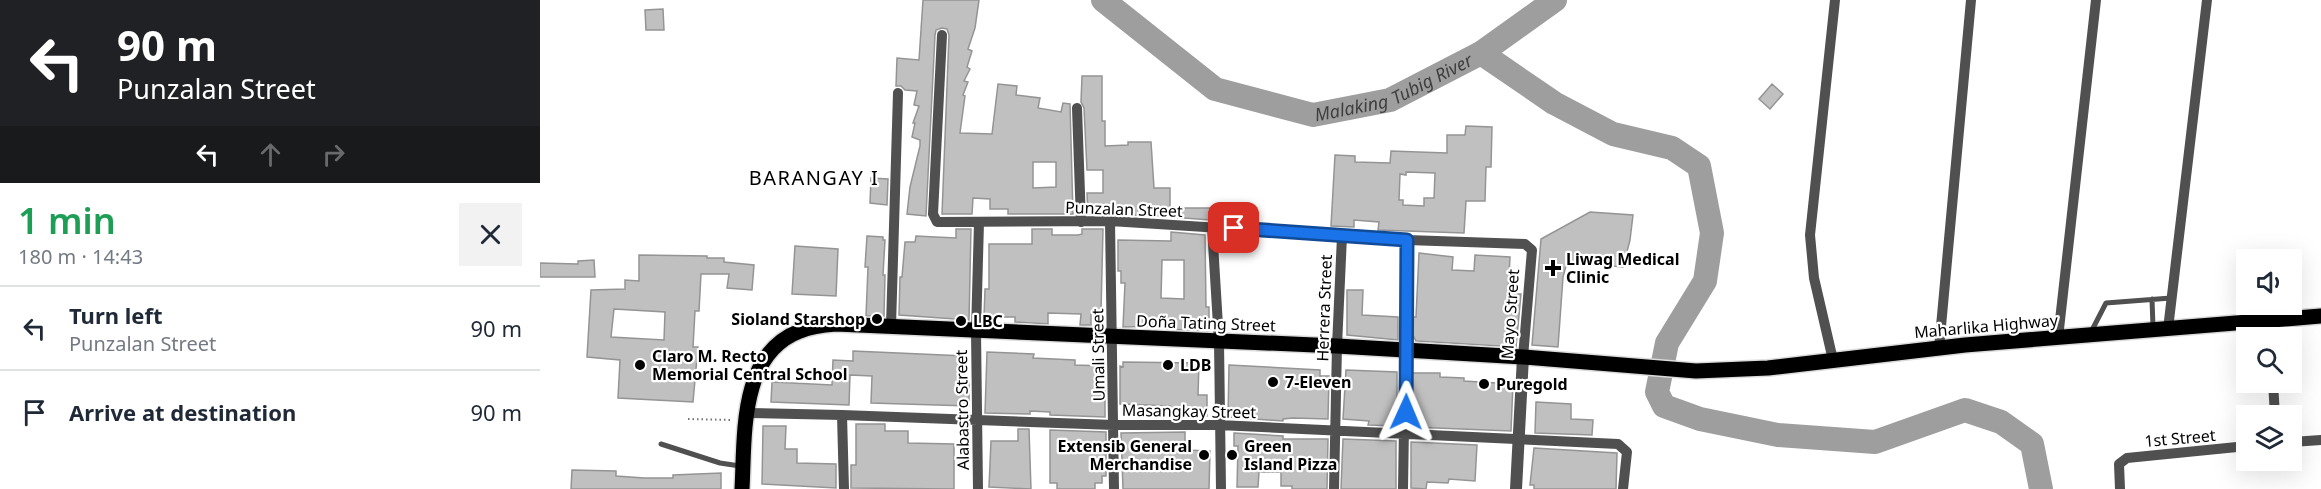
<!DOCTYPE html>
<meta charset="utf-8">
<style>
:root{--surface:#fff;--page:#f2f2f3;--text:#1f2937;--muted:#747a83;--line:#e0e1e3}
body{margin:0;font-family:"Noto Sans",sans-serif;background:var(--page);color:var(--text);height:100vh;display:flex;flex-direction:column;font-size:22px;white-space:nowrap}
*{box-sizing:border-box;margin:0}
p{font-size:20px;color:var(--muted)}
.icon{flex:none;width:33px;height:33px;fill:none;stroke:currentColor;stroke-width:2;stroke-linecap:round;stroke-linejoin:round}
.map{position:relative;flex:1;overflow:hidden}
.sheet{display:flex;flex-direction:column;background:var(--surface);width:540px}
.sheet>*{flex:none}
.top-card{background:#202124;color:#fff;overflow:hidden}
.controls{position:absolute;left:1696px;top:249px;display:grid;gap:12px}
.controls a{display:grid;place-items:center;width:66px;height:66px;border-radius:0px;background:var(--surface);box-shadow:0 6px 24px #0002;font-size:30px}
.pin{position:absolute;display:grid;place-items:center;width:51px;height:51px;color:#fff;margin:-26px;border-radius:12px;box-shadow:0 3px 9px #0006}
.me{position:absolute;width:66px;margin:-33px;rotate:1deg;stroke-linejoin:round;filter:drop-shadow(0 0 4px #0008)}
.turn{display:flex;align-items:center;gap:21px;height:126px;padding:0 18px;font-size:27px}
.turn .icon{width:78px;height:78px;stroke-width:2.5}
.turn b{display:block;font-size:42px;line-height:51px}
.lanes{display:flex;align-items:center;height:57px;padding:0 18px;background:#0003;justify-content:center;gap:30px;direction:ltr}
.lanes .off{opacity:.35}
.round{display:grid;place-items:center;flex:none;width:63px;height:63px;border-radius:0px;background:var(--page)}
.overview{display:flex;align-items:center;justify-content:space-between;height:102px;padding:0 18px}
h1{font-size:36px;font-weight:600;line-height:45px;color:#1e9e55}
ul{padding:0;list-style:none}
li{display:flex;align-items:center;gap:18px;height:84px;padding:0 18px;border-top:2px solid var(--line)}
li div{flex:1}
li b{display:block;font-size:22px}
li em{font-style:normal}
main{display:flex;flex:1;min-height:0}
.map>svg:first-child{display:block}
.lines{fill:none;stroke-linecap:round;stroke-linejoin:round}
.river{stroke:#9e9e9e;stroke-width:24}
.building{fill:#c0c0c0;stroke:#949494;stroke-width:1.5;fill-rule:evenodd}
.primary-casing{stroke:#dbdbdb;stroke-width:18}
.path{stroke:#727272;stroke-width:2;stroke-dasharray:1.5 3;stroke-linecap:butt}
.service{stroke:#505050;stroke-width:5}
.minor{stroke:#505050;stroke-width:10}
.tertiary{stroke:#505050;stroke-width:12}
.primary{stroke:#000;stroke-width:15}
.route-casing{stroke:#114b97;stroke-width:15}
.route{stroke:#1a73e8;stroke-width:10}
.poi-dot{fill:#000;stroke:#fff;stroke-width:2}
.labels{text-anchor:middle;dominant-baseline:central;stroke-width:4.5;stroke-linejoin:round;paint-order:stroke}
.street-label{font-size:16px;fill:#000;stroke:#fff}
.poi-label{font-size:16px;font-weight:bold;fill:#000;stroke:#fff;text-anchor:start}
.water-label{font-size:18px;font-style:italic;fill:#3f3f3f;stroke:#fff}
.quarter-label{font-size:20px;letter-spacing:1.5px;fill:#000;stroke:#fff}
</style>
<main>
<section class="sheet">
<div class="top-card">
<div class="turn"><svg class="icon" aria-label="left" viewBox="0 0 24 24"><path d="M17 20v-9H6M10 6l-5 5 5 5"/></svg><div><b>90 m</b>Punzalan Street</div></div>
<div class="lanes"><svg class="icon" aria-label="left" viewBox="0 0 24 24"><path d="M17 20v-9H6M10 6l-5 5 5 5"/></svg><svg class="icon off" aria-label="ahead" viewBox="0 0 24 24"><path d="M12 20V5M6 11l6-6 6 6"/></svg><svg class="icon off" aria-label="right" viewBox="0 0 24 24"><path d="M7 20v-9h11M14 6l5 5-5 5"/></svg></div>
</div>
<div class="overview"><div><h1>1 min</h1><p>180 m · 14:43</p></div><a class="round"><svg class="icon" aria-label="close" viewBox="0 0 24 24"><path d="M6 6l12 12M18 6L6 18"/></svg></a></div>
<ul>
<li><svg class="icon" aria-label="left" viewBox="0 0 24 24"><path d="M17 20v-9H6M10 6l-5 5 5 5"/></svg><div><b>Turn left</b><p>Punzalan Street</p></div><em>90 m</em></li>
<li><svg class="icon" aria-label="arrive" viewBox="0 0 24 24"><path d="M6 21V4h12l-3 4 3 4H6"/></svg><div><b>Arrive at destination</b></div><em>90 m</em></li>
</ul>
</section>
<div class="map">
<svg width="1781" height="489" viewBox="0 0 1781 489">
<rect width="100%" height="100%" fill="#fff"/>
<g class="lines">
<g class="river">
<path id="s1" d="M563,0L675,89L773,115L850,100L941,53L1015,0"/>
<path d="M941,53L1014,103L1073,134L1132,148L1159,166L1172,233L1165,281L1127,343L1117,392L1124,406L1160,419L1238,435L1335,442L1425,410L1461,422L1492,444L1501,489"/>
</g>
</g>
<path class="building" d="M383,0H439L435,28L428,49L432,51L427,67L430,69L424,81L428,82L423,95L425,96L420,133L452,134L458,84L477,86L476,95L500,98L498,108L521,112L523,103L530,104L533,214H468V209H450V199L433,198L432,214H402L409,35L407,29L402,28L396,30L395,35L386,216L367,214L370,187L380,146V140L372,137L375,123H373L379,106L374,105L377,91L365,90L361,86H356L357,58L379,60ZM493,162H516V187L493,188Z
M123,9L124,30H106L105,10Z
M542,76H562V121H565V146L588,145V142H611L614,188H630V216L548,214L547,193H563V170H547L544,108L541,102Z
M1232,84L1243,94L1230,109L1219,99Z
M926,126L952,127L951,167H946L945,201H926L924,233L838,230L839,222L814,220V227L791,226L795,155L815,156V162L850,163L851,151L907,153V135H925ZM866,172L895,173L894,198H884V206L863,205V200H859L860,174L866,175Z
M331,178L348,179L347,205L330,203Z
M631,208H670V220L631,217Z
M1050,212L1093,215L1090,240L1083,267L1027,262L1023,277L1018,347L992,345L1001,239Z
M416,229H431L429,320L359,315L360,277H362L365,242H375L376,236L416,238Z
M492,229H512V235H538L542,234V229H563L561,312H551V325H540L541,314L508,313V324L475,322V317H444L445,289H449V244H492Z
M631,232L665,235L666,307H669V331L626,329V326L583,327L585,283H581V271H578V240L631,241ZM622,260H644V299L621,298Z
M327,236L343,237V240H345L343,275H345L344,316H326L328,267H325Z
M255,246L298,249L296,296L252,294Z
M879,253L913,257L912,270L934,271L935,255L970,257L968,294H981L976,347L876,341L873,335V317H876Z
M99,255L167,256V258H184V262L214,265L212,290L187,288L189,274H161L159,311H155L153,347H158L153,402L78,398L80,360L47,357L51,290L85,289V280L99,281ZM74,309L125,312L124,340L71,337Z
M54,260L55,277H0V263L38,264V261Z
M807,290H823L822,315L858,317V340L807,335Z
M313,351L425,356L424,383H429V406L331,403L332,376L310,375L309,405L231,402L232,382L292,385L293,360L313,361Z
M447,352L494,354L493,358L535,360V365L565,366V417L510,415V412L490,411V414L445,413Z
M583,362L659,363L658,395H667V416L629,417L630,406L580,404V366L583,367Z
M689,365L780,370V376H789L788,419L753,418L743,419V421L688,417Z
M806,370L857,372V426L828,425L829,421L803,419Z
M872,373H900V377L924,378V381L973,384L971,431L872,427Z
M996,402L1031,404V419L1053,420L1052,435L995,433Z
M316,424H345V431H368V443L414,444V489L311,488V465H316Z
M223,426H246L245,449H257V463L296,464V488L222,484Z
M478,429H489L491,489L449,487L451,441H478Z
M510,430L566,432V476H562V483H555V489H517V483H510Z
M645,432V450L670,451L669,489H583L581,433Z
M694,433L743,436V439H788L787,489H752V486H741V472H719L718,487H697L698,446H694Z
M803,439L856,441V489H801Z
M871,442L937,445L935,481L909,479L908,483L887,482L886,489L871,488Z
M994,448L1077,453L1076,489H994V485H990Z
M32,470L76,471V476L104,478H133V475L181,473V489H31Z"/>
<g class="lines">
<g class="primary-casing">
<path id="primary" d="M202,489C205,435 199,354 260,331C272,326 284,325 296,324L797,346L983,357L1156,371L1228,368L1425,345L1781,316"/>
</g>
<path class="path" d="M148,419L192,420"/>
<path class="service" d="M1612,299L1613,327
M1551,332L1566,303L1631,298
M121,444L180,463L200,466"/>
<path class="minor" d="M402,35L393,214L397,222L570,221L867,240L985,244L992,250L983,357
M537,108L541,222
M570,221L574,489
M672,227L679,342L681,489
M1729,321L1730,338
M351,326L358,93
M1628,329L1667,0
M1518,338L1556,0
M1399,348L1431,0
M1293,360L1274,278L1270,235L1295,0
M1733,382L1735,416
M207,413L302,415L574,425H679L1078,444L1087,452L1083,489
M302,415L304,489
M1752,442L1781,440
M438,489L436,332L439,222
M794,489L797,346L802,236
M863,489L867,240
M1580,489L1579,464L1587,458L1707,446"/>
<path class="tertiary" d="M976,489L983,357"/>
<use href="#primary" class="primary"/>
</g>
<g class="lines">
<g class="route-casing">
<path id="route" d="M694,228L867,240L866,412"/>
</g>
<use href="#route" class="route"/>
</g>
<g class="poi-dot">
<path d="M1010 259h6v6h6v6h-6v6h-6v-6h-6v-6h6z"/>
<circle cx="337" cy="319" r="6"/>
<circle cx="421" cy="321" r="6"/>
<circle cx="100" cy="365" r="6"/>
<circle cx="628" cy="365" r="6"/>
<circle cx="733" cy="382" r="6"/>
<circle cx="944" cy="384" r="6"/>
<circle cx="664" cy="455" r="6"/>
<circle cx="692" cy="455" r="6"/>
</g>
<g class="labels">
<g class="street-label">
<text transform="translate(584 209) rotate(2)">Punzalan Street</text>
<text transform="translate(784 308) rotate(-88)">Herrera Street</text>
<text transform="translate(970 314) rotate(-86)">Mayo Street</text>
<text transform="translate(666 323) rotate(2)">Doña Tating Street</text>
<text transform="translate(1446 326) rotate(-5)">Maharlika Highway</text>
<text transform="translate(558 355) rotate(-91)">Umali Street</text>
<text transform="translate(422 410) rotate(-91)">Alabastro Street</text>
<text transform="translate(649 411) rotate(1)">Masangkay Street</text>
<text transform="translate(1640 438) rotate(-5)">1st Street</text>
</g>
<g class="poi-label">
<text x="1026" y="259">Liwag Medical<tspan x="1026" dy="18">Clinic</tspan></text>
<text x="325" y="319" text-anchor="end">Sioland Starshop</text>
<text x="433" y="321">LBC</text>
<text x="112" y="356">Claro M. Recto<tspan x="112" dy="18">Memorial Central School</tspan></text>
<text x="640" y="365">LDB</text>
<text x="745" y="382">7-Eleven</text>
<text x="956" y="384">Puregold</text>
<text x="652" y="446" text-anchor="end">Extensib General<tspan x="652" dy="18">Merchandise</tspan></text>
<text x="704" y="446">Green<tspan x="704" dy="18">Island Pizza</tspan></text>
</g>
<g class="water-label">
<text stroke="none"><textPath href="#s1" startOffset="330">Malaking Tubig River</textPath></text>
</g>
<g class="quarter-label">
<text x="274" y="177">BARANGAY I</text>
</g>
</g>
</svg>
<div class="controls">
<a><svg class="icon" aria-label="sound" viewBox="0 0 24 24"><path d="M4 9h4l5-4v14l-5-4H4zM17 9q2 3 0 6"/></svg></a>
<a><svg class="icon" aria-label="search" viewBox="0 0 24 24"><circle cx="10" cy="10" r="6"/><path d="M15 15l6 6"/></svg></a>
<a><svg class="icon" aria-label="layers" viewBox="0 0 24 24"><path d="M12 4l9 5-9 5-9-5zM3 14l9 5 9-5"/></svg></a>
</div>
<div class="pin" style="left:694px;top:228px;background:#d93025"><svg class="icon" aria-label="arrive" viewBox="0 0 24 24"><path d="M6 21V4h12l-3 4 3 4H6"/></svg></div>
<svg class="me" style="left:866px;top:412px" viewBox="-20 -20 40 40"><path d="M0-17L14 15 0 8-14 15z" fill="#1a73e8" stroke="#fff" stroke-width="4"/></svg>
</div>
</main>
